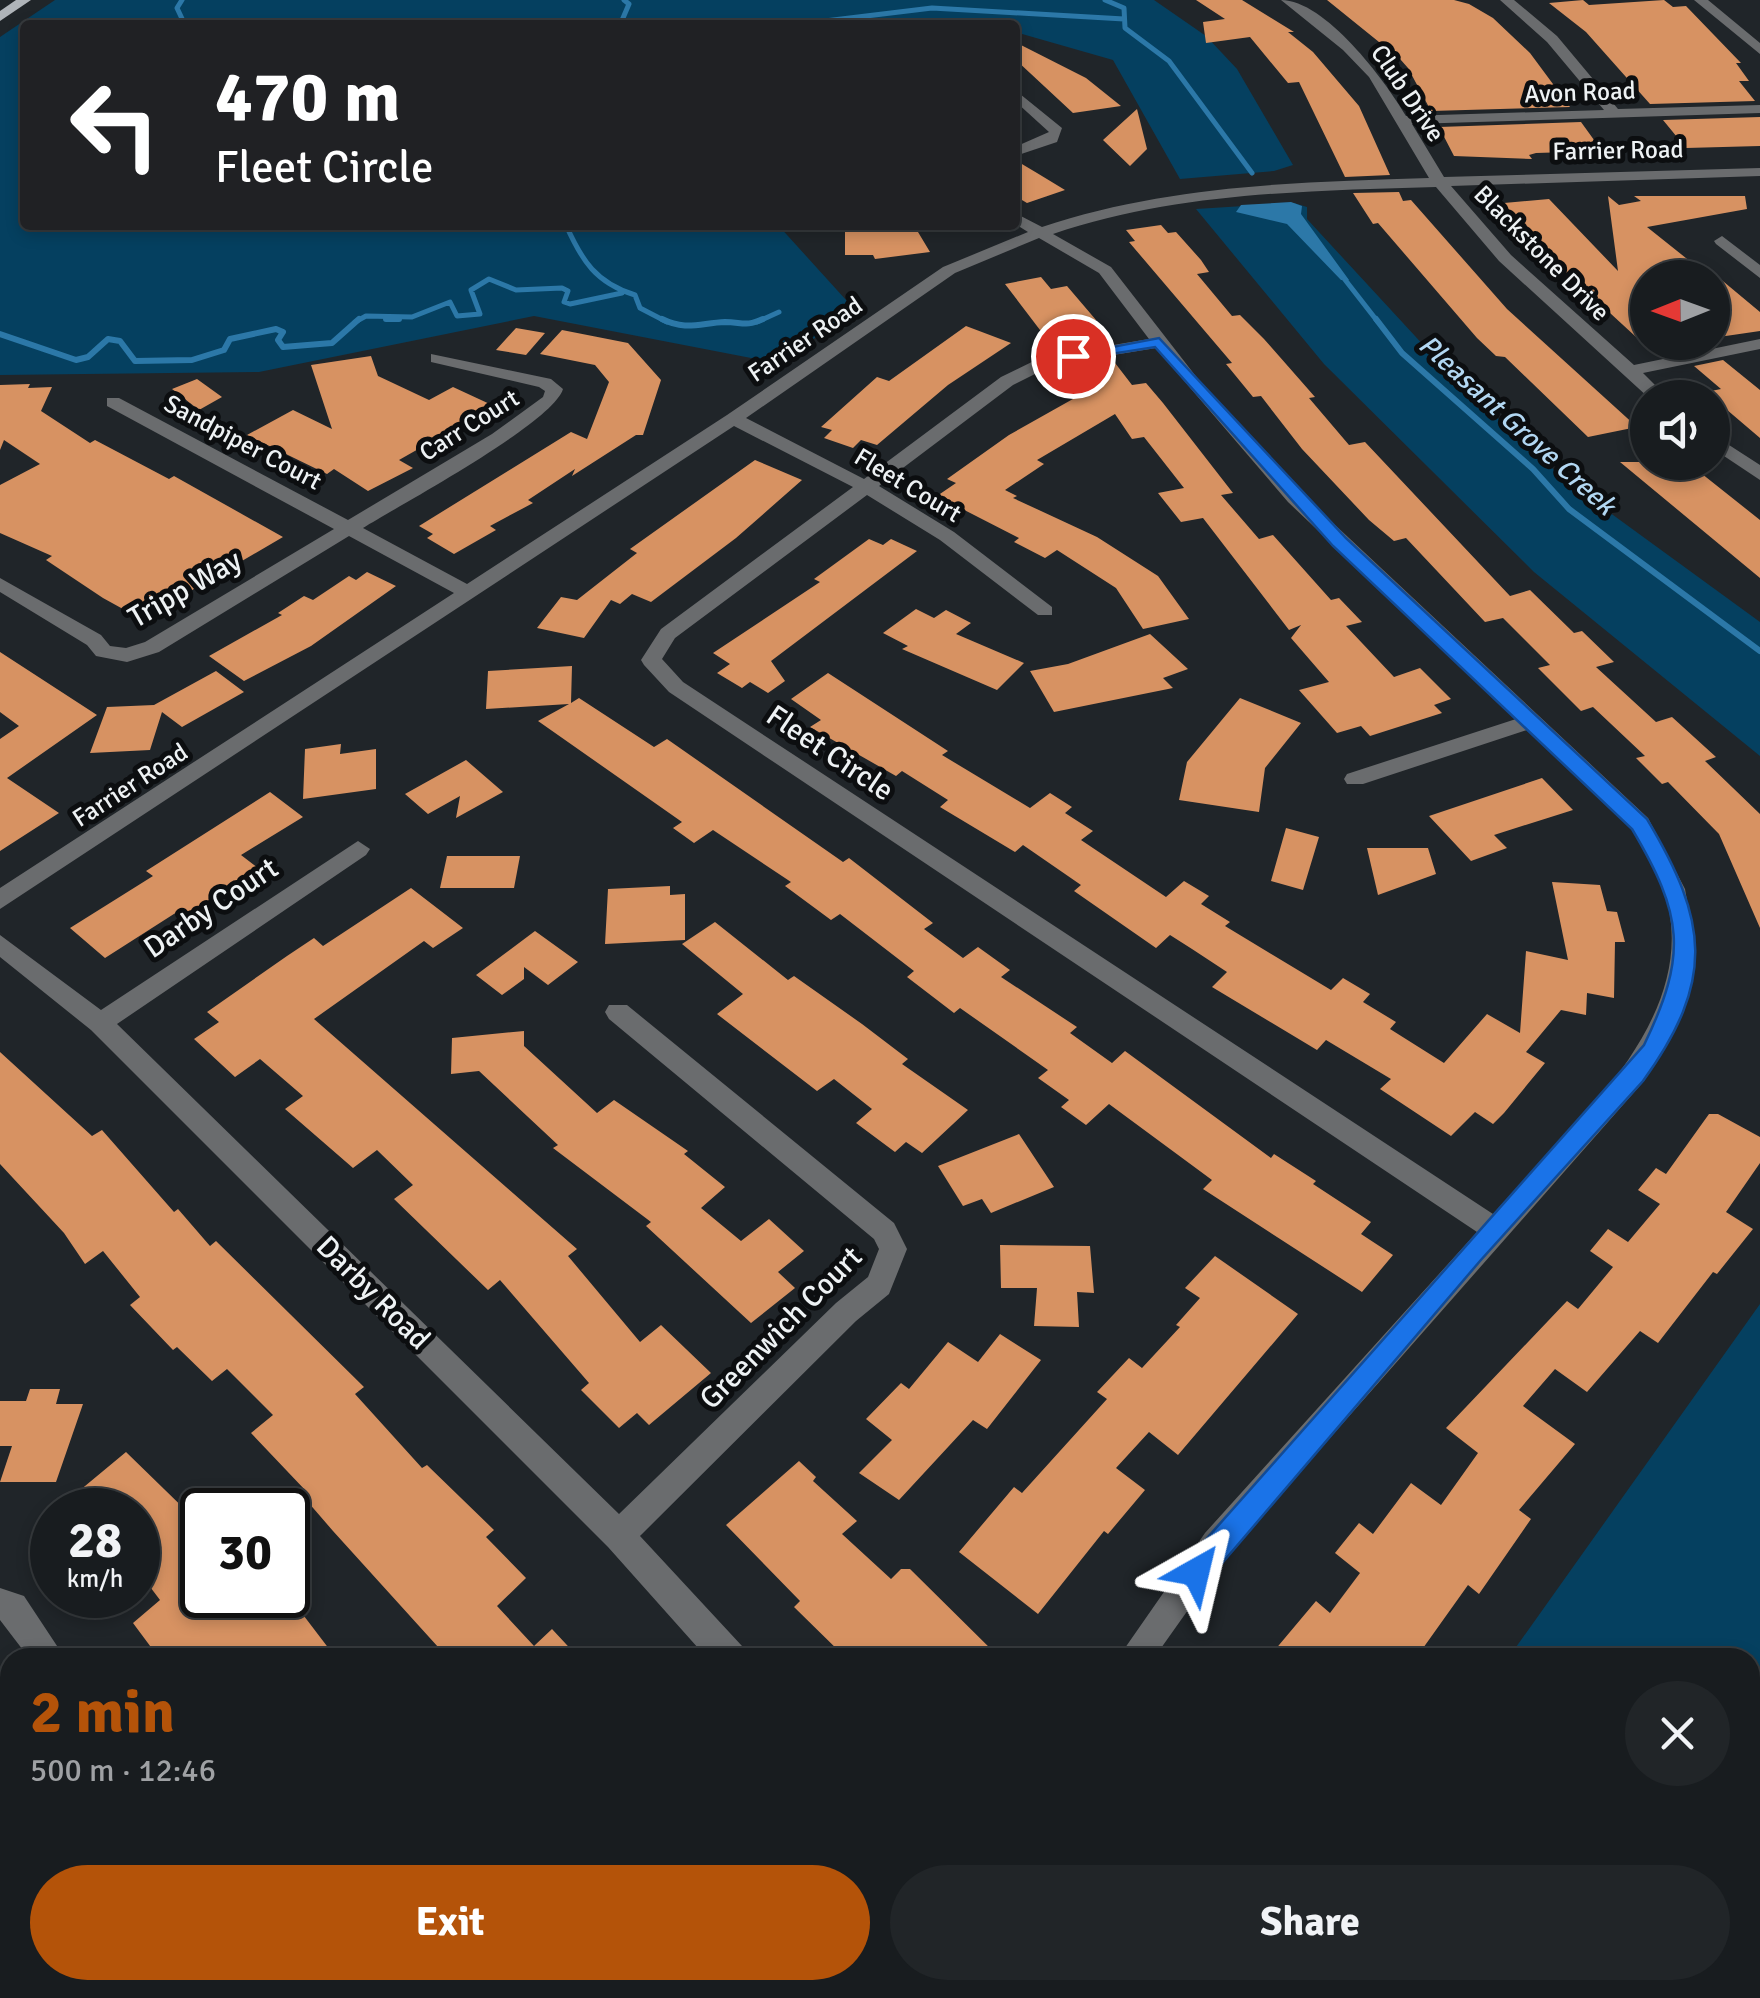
<!DOCTYPE html>
<meta charset="utf-8">
<style>
:root{--surface:#181c1f;--page:#212528;--text:#f1f3f6;--muted:#9fa1a4;--line:#363a3d;--accent:#b45309}
body{margin:0;font-family:Signika,sans-serif;background:var(--page);color:var(--text);height:100vh;display:flex;flex-direction:column;font-size:38px;white-space:nowrap}
*{box-sizing:border-box;margin:0}
p{font-size:32px;color:var(--muted)}
.icon{flex:none;width:55px;height:55px;fill:none;stroke:currentColor;stroke-width:2;stroke-linecap:round;stroke-linejoin:round}
.map{position:relative;flex:1;overflow:hidden}
.sheet{position:absolute;left:0px;top:1648px;width:1760px;height:352px;display:flex;flex-direction:column;background:var(--surface);border-radius:30px 30px 0 0;box-shadow:0 5px 15px #0003,0 0 0 2px var(--line)}
.sheet>*{flex:none}
.top-card{position:absolute;left:20px;top:20px;width:1000px;height:210px;border-radius:10px;box-shadow:0 5px 15px #0003,0 0 0 2px var(--line);background:#202124;color:#fff;overflow:hidden}
.needle{width:65px;rotate:269deg}
.fabs{position:absolute;left:1630px;top:260px;display:grid;gap:20px}
.fabs a{display:grid;place-items:center;width:100px;height:100px;border-radius:50%;background:var(--surface);box-shadow:0 5px 15px #0003,0 0 0 2px var(--line);font-size:50px}
.speed{position:absolute;left:30px;top:1488px;display:flex;gap:20px;font-size:50px;font-weight:700;text-align:center}
.speed>*{display:grid;place-content:center;width:130px;height:130px;border-radius:50%;background:var(--surface);box-shadow:0 5px 15px #0003,0 0 0 2px var(--line);line-height:1}
.speed small{font-size:25px;font-weight:400}
.speed .limit{border:5px solid #111;border-radius:15px;background:#fff;color:#111}
.pin{position:absolute;display:grid;place-items:center;width:85px;height:85px;color:#fff;margin:-42px;border:5px solid #fff;border-radius:50%;box-shadow:0 2px 10px #0007}
.me{position:absolute;width:110px;margin:-55px;rotate:37deg;stroke-linejoin:round;filter:drop-shadow(0 0 8px #0008)}
.turn{display:flex;align-items:center;gap:35px;height:210px;padding:0 30px;font-size:45px}
.turn .icon{width:130px;height:130px;stroke-width:2.5}
.turn b{display:block;font-size:70px;line-height:85px}
.round{display:grid;place-items:center;flex:none;width:105px;height:105px;border-radius:52px;background:var(--page)}
.overview{display:flex;align-items:center;justify-content:space-between;height:170px;padding:0 30px}
h1{font-size:60px;font-weight:700;line-height:75px;color:var(--accent)}
.primary-button{display:flex;gap:20px;margin-top:auto;padding:20px 30px}
.primary-button a{flex:1;height:115px;border-radius:60px;background:var(--accent);color:#fff;font-size:40px;font-weight:700;line-height:115px;text-align:center}
.primary-button a+a{background:var(--page);color:var(--text)}
.map>svg:first-child{display:block}
.green{fill:#054060}
.water{fill:#2c78a8}
.lines{fill:none;stroke-linecap:round;stroke-linejoin:round}
.stream-far2{stroke:#2c78a8;stroke-width:5}
.stream-far1{stroke:#2c78a8;stroke-width:6}
.stream{stroke:#2c78a8;stroke-width:11}
.building{fill:#d79262}
.minor{fill:#6a6c6e;fill-rule:evenodd}
.major{fill:#afb4b9;fill-rule:evenodd}
.route{fill:#1a73e8;stroke:#114b97;stroke-width:2.5}
.labels{text-anchor:middle;dominant-baseline:central;stroke-width:10;stroke-linejoin:round;paint-order:stroke}
.far-street-label{font-size:25px;fill:#eef2f4;stroke:#0c0e10}
.far-water-label{font-size:28px;font-style:italic;fill:#b2d7f2;stroke:#0c0e10}
.street-label{font-size:30px;fill:#eef2f4;stroke:#0c0e10}
</style>
<div class="map">
<svg width="1760" height="1998" viewBox="0 0 1760 1998">
<rect width="100%" height="100%" fill="#202529"/>
<path class="green" d="M55,0H1154L1206,36L1237,69L1293,165L1274,171L1180,179L1113,60L1015,32V25L960,18L896,25H25V225H778L856,311L777,363L534,316L259,372L0,375V37Z
M1294,203L1307,207V219L1451,375L1565,480L1760,622V756L1534,572L1324,364L1196,209Z
M1760,1304V1998H1267L1273,1990H1750V1658L1509,1657Z"/>
<path class="water" d="M1291,202L1302,206L1301,214L1349,280H1341L1287,224L1236,212L1241,205Z"/>
<g class="lines">
<path class="stream-far2" d="M182,0L177,8L185,25
M1105,0L1124,8L1125,28L1169,61L1252,173
M620,25L629,4L624,0
M792,25L932,8L1124,19
M566,225C582,261 596,283 635,295L640,308L667,322
M1339,272L1378,322
M355,322L366,316L412,317L450,302L457,316L480,314L471,290L489,279L516,290L562,288L568,291L564,302L570,304L622,293
M757,322L779,312"/>
<path class="stream-far1" d="M386,319H399
M662,319C686,331 700,323 725,322C742,322 746,327 763,319
M1376,319L1402,353L1533,469L1569,509L1760,651
M0,334L76,360L88,357L108,339L120,341L135,361L192,360L224,350L230,339L276,329L283,332L278,340L283,347L332,343L359,319"/>
<path class="stream" d="M1750,1706L1760,1705
M1597,1990L1600,1998"/>
</g>
<path class="building" d="M1196,0H1242L1294,32H1288L1313,52L1359,106L1390,175L1345,177L1299,82L1288,83L1250,37L1206,43L1203,22L1225,19Z
M1327,0H1454L1469,4L1493,18L1530,53L1570,107L1431,111L1408,68L1385,42H1379Z
M1583,0L1589,5L1664,0L1673,7L1686,6L1741,63H1736L1749,81H1739L1755,101L1650,104L1586,32L1549,3Z
M1015,42L1086,78L1121,106L1073,113L1015,59Z
M1137,109L1147,149L1130,166L1103,140Z
M1760,117V146L1686,148L1663,120Z
M1581,122L1602,151L1536,153L1529,155L1532,159L1454,156L1439,127Z
M1015,160L1037,173L1065,190L1027,203L1015,196Z
M1399,192L1403,201L1411,200L1507,309L1637,427L1588,437L1505,357L1496,356L1477,338L1378,223L1373,224L1353,193Z
M1608,196L1619,205L1641,201L1634,196H1745L1747,209L1647,227L1711,278H1648V348L1534,243L1504,203L1549,199L1618,271Z
M1161,225L1168,233L1176,232L1201,260L1209,272L1197,274L1232,316L1240,315L1264,339L1315,397L1309,398L1349,445L1365,442L1510,596L1530,590L1574,633L1582,631L1614,662L1596,667L1656,722L1672,717L1716,757L1705,761L1760,814V928L1719,834L1668,782L1662,784L1636,758L1645,756L1593,707L1581,711L1538,668L1550,665L1503,618L1485,622L1406,538L1394,541L1369,520L1302,449L1261,396L1253,397L1226,364L1232,363L1129,242L1135,241L1126,230Z
M915,227L930,252L875,259L873,255H845V231Z
M1712,272L1760,312V331L1712,338Z
M1041,277L1051,289L1067,286L1096,320L1082,322L1099,344L1063,350L1046,329L1040,330L1005,284Z
M966,326L1011,343L948,385L877,445L861,440L853,448L824,438L832,430L821,427L877,377L889,381Z
M516,328L545,333L526,355L496,350Z
M562,330L628,343L661,380L643,435H636L572,476L575,469L528,500L533,503L490,526L496,530L454,554L427,538L433,534L419,526L571,432L587,439L609,382L595,365L540,354Z
M371,356L378,376L429,400L453,387L494,406L399,460L413,468L368,491L334,469L327,474L247,435L293,410L332,429L311,365Z
M1112,359L1132,385L1146,383L1163,403L1233,493L1221,495L1259,539L1273,535L1331,600L1339,598L1362,622L1346,626L1394,677L1420,668L1451,699L1434,705L1442,713L1370,736L1361,726L1337,733L1299,690L1329,682L1291,638L1301,625L1289,630L1203,518L1181,522L1158,493L1184,488L1144,437L1132,439L1115,414L1037,460L1044,464L1005,490L1017,496L1013,498L1097,537L1158,576L1189,619L1143,629L1116,588L1057,550L1045,558L1014,542L1019,538L937,496L956,483L947,479L1009,435L1080,395L1070,380L1085,378L1075,365Z
M1723,360L1760,390V438L1706,392L1721,389L1694,366Z
M197,379L222,397L199,410L172,389Z
M30,384L28,388L52,387L41,411L90,443L95,440L169,479L174,476L283,537L151,614L142,608L132,614L103,598L46,560L52,556L0,533V485L40,464L4,440L0,450V385Z
M755,460L802,480L736,538L651,602L632,594L620,604L611,600L584,638L537,628L561,597L577,600L637,553L630,549Z
M1620,462H1687L1760,520V578Z
M869,539L883,545L891,539L917,551L771,661L785,681L768,693L750,682L742,688L717,673L730,664L713,653L820,582L814,579Z
M367,572L396,586L311,646L244,681L209,656L282,615L278,613L304,596L313,600L349,576L356,580Z
M916,609L934,618L946,610L971,623L956,634L1024,663L997,690L902,649L908,646L883,633Z
M1150,634L1188,669L1163,678L1173,688L1054,712L1030,671L1068,664Z
M0,652L97,715L7,778L59,813L0,851V739L19,726L0,712Z
M572,666L571,703L579,698L654,747L667,739L843,862L849,858L933,923L924,929L963,958L978,947L1010,970L1001,977L1077,1027L1070,1033L1112,1063L1125,1051L1271,1158L1274,1154L1316,1181L1313,1184L1371,1222L1361,1234L1393,1255L1362,1292L1203,1189L1212,1180L1109,1104L1086,1125L1061,1107L1069,1100L1038,1078L1048,1070L960,1008L954,1013L907,977L914,971L840,914L831,920L785,886L791,882L713,830L694,843L673,828L682,822L538,721L569,704L486,709L488,671Z
M216,671L244,692L182,727L162,712L150,750L90,753L107,707L154,705Z
M828,673L948,751L942,755L1030,808L1050,793L1072,807L1065,813L1093,831L1081,840L1166,897L1184,881L1209,896L1201,904L1230,922L1225,926L1331,990L1343,978L1370,994L1363,1002L1396,1022L1390,1029L1444,1063L1487,1014L1520,1033L1526,951L1568,960L1552,882L1600,885L1607,911L1617,912L1625,942H1615L1614,998L1587,993L1586,1015L1561,1010L1526,1052L1545,1063L1504,1113L1493,1124L1475,1112L1451,1136L1380,1089L1391,1079L1326,1040L1317,1050L1212,987L1227,972L1192,949L1170,935L1156,948L1074,891L1081,885L1023,845L1015,852L940,807L948,800L902,771L896,776L810,727L821,720L791,699Z
M1240,698L1301,723L1265,768L1259,812L1179,800L1187,762Z
M341,744L340,754L376,749V789L303,799L305,749Z
M466,760L503,792L456,818L460,796L428,814L405,794Z
M1542,778L1573,810L1494,835L1507,848L1471,861L1429,816Z
M270,792L303,817L241,855L258,868L183,917L177,912L105,958L70,928L153,876L146,871Z
M1286,828L1319,837L1303,890L1271,881Z
M1367,848H1428L1436,874L1378,895Z
M447,856H520L514,888H440Z
M670,886V895L685,894V940L605,944L608,889Z
M411,888L463,928L433,948L424,941L314,1019L577,1249L568,1256L640,1342L661,1325L711,1373L649,1425L637,1413L619,1428L581,1390L589,1383L500,1280L488,1290L394,1199L413,1185L377,1150L353,1168L285,1109L303,1096L260,1059L235,1077L194,1039L219,1022L207,1012L287,956L314,938L323,946Z
M715,922L788,980L794,976L862,1024L908,1059L902,1064L968,1110L922,1153L906,1142L895,1152L856,1123L872,1109L834,1079L817,1091L717,1014L743,994L682,944Z
M535,931L578,962L548,985L524,967V979L502,995L476,975Z
M524,1031V1046L597,1113L614,1100L688,1151L684,1154L725,1187L701,1208L741,1241L769,1219L804,1251L778,1272L795,1288L751,1323L646,1226L651,1222L553,1148L558,1145L479,1071L451,1074L452,1038Z
M0,1052L92,1136L102,1130L174,1212L178,1209L210,1246L216,1241L364,1387L355,1394L422,1468L427,1465L494,1530L486,1537L526,1578L497,1606L534,1646L552,1629L579,1658H448L333,1531L301,1494L306,1491L251,1433L273,1415L227,1369L212,1381L177,1347L173,1350L130,1305L140,1297L103,1251L85,1264L64,1233L0,1164Z
M1709,1114H1718L1760,1137V1163L1726,1212L1753,1229L1717,1274L1713,1272L1658,1343L1640,1331L1587,1392L1555,1369L1523,1406L1575,1444L1519,1510L1531,1519L1479,1594L1468,1585L1416,1658H1268L1316,1601L1330,1613L1360,1573L1335,1553L1359,1523L1373,1534L1411,1483L1441,1505L1478,1453L1446,1428L1567,1301L1578,1309L1613,1267L1590,1251L1608,1229L1628,1242L1660,1204L1638,1190L1656,1168L1666,1174Z
M1019,1134L1054,1187L991,1213L982,1199L963,1206L938,1166Z
M1000,1245L1090,1246L1094,1293L1077,1292L1079,1327L1034,1326L1037,1288H1001Z
M1215,1256L1298,1314L1178,1455L1149,1432L1116,1468L1145,1490L1108,1534L1104,1531L1038,1614L959,1552L1014,1487L1022,1493L1107,1399L1097,1392L1129,1358L1142,1368L1180,1327L1176,1325L1200,1298L1185,1288Z
M1000,1334L1041,1360L987,1429L973,1420L899,1500L859,1473L892,1440L866,1419L901,1383L909,1389L948,1342L978,1362Z
M30,1389H60L56,1404H83L56,1482H0L12,1446H0V1401H26Z
M126,1452L202,1526V1595H288L336,1658H159L133,1623L160,1600L138,1571V1510H87L73,1496Z
M799,1461L816,1477L813,1481L857,1521L842,1534L891,1579L901,1569H910L1000,1658H846L794,1607L800,1601L726,1525Z"/>
<g class="lines">
<path class="minor" d="M1281,0C1325,0 1385,80 1406,116L1604,110L1547,42L1500,0H1514L1557,36L1618,109L1760,105V113L1412,124L1444,177L1760,168V176L1451,186L1511,255L1634,365L1760,339V349L1643,373L1668,398H1649L1499,261L1436,187C1307,191 1177,192 1053,234L1111,267L1198,379L1302,494L1648,818L1685,889L1696,950L1684,1011L1644,1081L1227,1555L1154,1658H1118L1205,1533L1477,1232L669,692L644,665L641,660L661,629L853,487L734,426L0,909V888L454,593L349,536L159,652L127,662L96,656L87,645L0,592V578L101,635L110,646L126,648L145,642L334,529L107,406V398H119L348,520L492,434L543,397L545,391L539,387L431,362V354L551,379L563,389C553,423 400,505 363,528L467,584L727,415L943,267L1028,232L1015,224V213L1042,227C1167,185 1298,182 1429,178L1369,77L1343,50ZM1039,238L1099,273L1149,339L1042,357L1001,377L864,479L746,418L955,273ZM1156,348L1288,502L1516,719L1347,774L1344,779L1347,784H1363L1527,730C1560,761 1606,796 1633,831C1745,983 1588,1109 1493,1214L683,682L662,659L675,638L867,495L940,540L1038,615H1052V607L954,532L879,486L1013,385L1053,365Z
M1694,0H1708L1760,43V54Z
M1015,90L1062,128L1057,142L1015,156V147L1049,132L1015,101Z
M1722,236L1760,265V278L1716,244L1714,241Z
M1712,434L1760,465V480L1712,448Z
M358,841L370,849L366,855L117,1024L619,1514L836,1303L868,1277L879,1249L874,1239L609,1019L605,1012L609,1005H627L894,1223L907,1249L889,1294L856,1321L640,1536L742,1646L746,1658H707L608,1547L91,1030L0,957V935L101,1010Z
M0,1588L24,1596L65,1658H29L0,1620Z
M876,1990H916L912,1998H872Z"/>
<path class="major" d="M16,0H31L0,21V11Z"/>
</g>
<path class="route" d="M1159,338L1346,538L1647,819C1708,921 1716,980 1643,1081L1480,1261L1206,1582L1196,1587L1185,1582L1181,1572L1185,1563L1644,1045C1688,954 1683,915 1632,829L1333,546L1155,347L1073,360L1065,356Z"/>
<g class="labels">
<g class="far-street-label">
<text transform="translate(1580 92) rotate(-2)">Avon Road</text>
<text transform="translate(1408 93) rotate(56)">Club Drive</text>
<text transform="translate(1618 150) rotate(-1)">Farrier Road</text>
<text transform="translate(1542 253) rotate(45)">Blackstone Drive</text>
<text transform="translate(805 339) rotate(-34)">Farrier Road</text>
<text transform="translate(469 425) rotate(-32)">Carr Court</text>
<text transform="translate(243 442) rotate(28)">Sandpiper Court</text>
<text transform="translate(908 485) rotate(31)">Fleet Court</text>
<text transform="translate(130 785) rotate(-33)">Farrier Road</text>
</g>
<g class="far-water-label">
<text transform="translate(1517 425) rotate(42)">Pleasant Grove Creek</text>
</g>
<g class="street-label">
<text transform="translate(185 589) rotate(-30)">Tripp Way</text>
<text transform="translate(830 753) rotate(34)">Fleet Circle</text>
<text transform="translate(211 908) rotate(-34)">Darby Court</text>
<text transform="translate(373 1293) rotate(45)">Darby Road</text>
<text transform="translate(781 1328) rotate(-45)">Greenwich Court</text>
</g>
</g>
</svg>
<div class="fabs">
<a><svg class="needle" viewBox="-14 -14 28 28"><path d="M0-13l5 13h-10z" fill="#e53935"/><path d="M0 13l5-13h-10z" fill="#9fa1a4"/></svg></a>
<a><svg class="icon" aria-label="sound" viewBox="0 0 24 24"><path d="M4 9h4l5-4v14l-5-4H4zM17 9q2 3 0 6"/></svg></a>
</div>
<div class="speed"><div>28<small>km/h</small></div><div class="limit">30</div></div>
<div class="pin" style="left:1073px;top:356px;background:#d93025"><svg class="icon" aria-label="arrive" viewBox="0 0 24 24"><path d="M6 21V4h12l-3 4 3 4H6"/></svg></div>
<svg class="me" style="left:1196px;top:1572px" viewBox="-20 -20 40 40"><path d="M0-17L14 15 0 8-14 15z" fill="#1a73e8" stroke="#fff" stroke-width="4"/></svg>
<div class="top-card">
<div class="turn"><svg class="icon" aria-label="left" viewBox="0 0 24 24"><path d="M17 20v-9H6M10 6l-5 5 5 5"/></svg><div><b>470 m</b>Fleet Circle</div></div>
</div>
<section class="sheet">
<div class="overview"><div><h1>2 min</h1><p>500 m · 12:46</p></div><a class="round"><svg class="icon" aria-label="close" viewBox="0 0 24 24"><path d="M6 6l12 12M18 6L6 18"/></svg></a></div>
<div class="primary-button"><a>Exit</a><a>Share</a></div>
</section>
</div>
